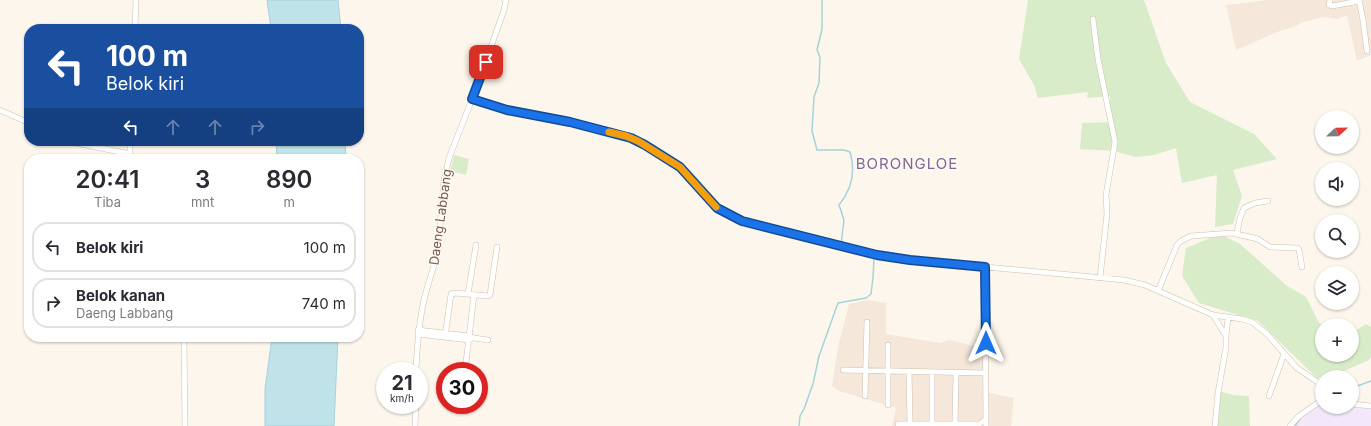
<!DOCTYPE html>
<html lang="id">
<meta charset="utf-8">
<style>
:root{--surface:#fff;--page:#f2f2f3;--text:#2b2b33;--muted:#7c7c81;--line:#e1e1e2}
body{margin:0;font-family:Inter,sans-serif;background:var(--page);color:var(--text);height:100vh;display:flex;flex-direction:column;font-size:15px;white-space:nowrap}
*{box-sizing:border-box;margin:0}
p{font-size:13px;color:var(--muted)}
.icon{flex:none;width:22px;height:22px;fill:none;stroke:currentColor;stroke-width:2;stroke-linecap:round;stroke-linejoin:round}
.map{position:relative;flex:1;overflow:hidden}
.side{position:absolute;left:24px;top:154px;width:340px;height:188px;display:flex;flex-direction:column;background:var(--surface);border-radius:16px;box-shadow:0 1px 3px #0004}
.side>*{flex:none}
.hud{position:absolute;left:24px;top:24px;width:340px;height:122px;border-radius:16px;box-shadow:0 1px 3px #0004;background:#1a4fa0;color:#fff;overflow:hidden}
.needle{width:26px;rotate:68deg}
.controls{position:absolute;left:1315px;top:110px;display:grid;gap:8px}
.controls a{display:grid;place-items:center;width:44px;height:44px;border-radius:50%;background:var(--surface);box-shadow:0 1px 3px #0004;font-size:20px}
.speed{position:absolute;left:376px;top:362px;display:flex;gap:8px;font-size:20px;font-weight:700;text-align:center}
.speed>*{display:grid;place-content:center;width:52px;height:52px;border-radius:50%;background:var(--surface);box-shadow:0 1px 3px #0004;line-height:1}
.speed small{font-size:10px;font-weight:400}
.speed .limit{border:6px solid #d22;background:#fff;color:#111}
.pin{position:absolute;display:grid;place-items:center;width:34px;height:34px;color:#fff;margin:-17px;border-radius:8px;box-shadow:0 2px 6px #0006}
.me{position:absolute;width:44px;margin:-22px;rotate:0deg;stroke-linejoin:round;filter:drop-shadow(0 0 3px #0008)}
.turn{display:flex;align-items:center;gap:14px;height:84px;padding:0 16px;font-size:18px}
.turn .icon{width:52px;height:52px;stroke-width:2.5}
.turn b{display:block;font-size:28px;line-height:34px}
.lanes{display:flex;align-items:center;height:38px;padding:0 16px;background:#0003;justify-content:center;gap:20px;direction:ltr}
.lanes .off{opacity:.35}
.eta{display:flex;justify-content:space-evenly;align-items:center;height:68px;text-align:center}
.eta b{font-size:24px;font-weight:600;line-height:28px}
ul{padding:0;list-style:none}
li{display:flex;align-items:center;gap:12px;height:50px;margin:0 8px 6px;padding:0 8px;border:2px solid var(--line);border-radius:16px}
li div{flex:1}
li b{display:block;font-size:15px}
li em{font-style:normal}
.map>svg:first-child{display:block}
.residential{fill:#f5e8da}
.education{fill:#f3e8fa}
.green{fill:#d8ecc9}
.water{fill:#bfe3e8;stroke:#a5d3da}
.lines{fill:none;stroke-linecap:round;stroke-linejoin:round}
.stream{stroke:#a5d3da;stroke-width:1.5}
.street-casing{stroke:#d1beb0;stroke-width:6}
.street{stroke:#fff;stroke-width:5}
.route-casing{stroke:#114b97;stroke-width:10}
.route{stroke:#1a73e8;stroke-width:7}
.slow{stroke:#f59e0b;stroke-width:7}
.labels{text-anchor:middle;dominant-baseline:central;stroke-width:3;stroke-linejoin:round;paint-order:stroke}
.street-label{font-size:13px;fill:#7a5c4d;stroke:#fffaf3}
.quarter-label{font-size:15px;letter-spacing:1px;fill:#846695;stroke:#fffaf3}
</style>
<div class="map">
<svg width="1371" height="426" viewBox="0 0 1371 426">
<rect width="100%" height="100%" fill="#fdf6ec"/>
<path class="residential" d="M1268,0H1371V55L1357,61L1347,15L1338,19L1324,17L1303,22L1296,26L1277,32L1236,50L1226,5Z
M867,300L886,303V334L940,343L949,340L988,349L989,393L1014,398L1011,426H892L896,408L839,391L832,386L838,347L849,304Z"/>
<path class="education" d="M1322,402V407H1352V405L1371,407V426H1295L1300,418Z"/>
<path class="green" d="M1028,0H1144L1166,63L1190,102L1254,134L1277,159L1233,170L1242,196L1233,224L1215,227L1217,175L1182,183L1176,148L1154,155L1135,157L1114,151L1080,149L1082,123L1109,122L1110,96L1087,98L1088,92L1038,98L1034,85L1019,59Z
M454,155L469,159L466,175L450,171Z
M1220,234L1240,244L1286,285L1306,297L1319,323L1323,325H1322V355H1352V333L1366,324L1371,327V357L1369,360L1335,375L1317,378L1258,321L1199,303L1182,276L1186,248Z
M1219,391L1233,395L1249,396L1250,426H1216Z"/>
<path class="water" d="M267,0H338L341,29H271Z
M276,141H345L346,159H277Z
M272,337H338L334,426H265V389Z"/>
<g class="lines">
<path class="stream" d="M822,0V29L817,50L820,57L819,83L814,97L812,131L817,150H844L850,152C856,172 852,189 839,205L844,220L841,245
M1352,388L1371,381
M799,426L800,416L804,409L813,384L819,356L838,303L866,298L871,294L873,278L874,258L861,253
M1295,426L1300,419"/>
<g class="street-casing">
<path id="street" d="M1330,0L1329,5L1332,6L1359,1
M1359,0L1363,20L1367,51
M1093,19L1098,59L1115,142L1106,195L1107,214L1100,278
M135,29L136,0
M472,99L507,110L570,122L631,138L645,145L680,167L717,208L738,219L755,225L834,244L877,255L975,266L1124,280L1145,285L1213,315L1242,319L1252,322L1267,334L1297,368L1322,385
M0,110L29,123
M66,141L130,154L135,159
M130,141V154
M1237,233L1240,218L1244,208L1255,203L1268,201
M985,267L986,426
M1158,291L1177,245L1181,241L1191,236L1232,233L1258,239L1270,247L1298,248L1299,250L1302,267
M468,294L476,245
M1213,315L1226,336
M418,330L469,336L474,338L488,340
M418,334L469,340L471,339
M184,337L185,426
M445,337L451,294L456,293L488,296L490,295L497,247
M843,370L986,373
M416,371C417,347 419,323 424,300C428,282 435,266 438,249L444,180L449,158L476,89L504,10L506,0
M465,371L474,295
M909,371L910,423
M932,372V426
M865,396L867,322
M1269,396L1284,354
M1352,404L1371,406
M888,405V345
M898,424H979L985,420
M415,426L416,405
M955,426L956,372
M1215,426L1218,393L1226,347V336L1228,318
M1290,426L1299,416L1322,400"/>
</g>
<use href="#street" class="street"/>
</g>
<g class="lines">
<g class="route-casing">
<path id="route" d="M486,62L472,99L507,110L570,122L631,138L645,145L680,167L717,208L742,221L877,255L910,260L985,267L986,343"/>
</g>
<use href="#route" class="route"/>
<path class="slow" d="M609,132L626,136L638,141L680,167L716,207"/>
</g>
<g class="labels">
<g class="street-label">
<text transform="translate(440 217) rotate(-82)">Daeng Labbang</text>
</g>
<g class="quarter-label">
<text x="907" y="163">BORONGLOE</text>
</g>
</g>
</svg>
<div class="controls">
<a><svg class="needle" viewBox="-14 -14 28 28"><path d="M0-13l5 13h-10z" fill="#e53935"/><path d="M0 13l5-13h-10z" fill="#7c7c81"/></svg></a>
<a><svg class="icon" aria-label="sound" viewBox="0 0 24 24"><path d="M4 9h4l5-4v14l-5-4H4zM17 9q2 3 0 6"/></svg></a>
<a><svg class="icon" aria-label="search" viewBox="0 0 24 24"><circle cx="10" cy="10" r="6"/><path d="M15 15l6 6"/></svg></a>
<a><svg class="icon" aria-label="layers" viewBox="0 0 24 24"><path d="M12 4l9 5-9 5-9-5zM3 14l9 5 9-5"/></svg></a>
<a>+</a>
<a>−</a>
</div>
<div class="speed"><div>21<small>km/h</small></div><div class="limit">30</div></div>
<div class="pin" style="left:486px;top:62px;background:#d93025"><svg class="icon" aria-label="arrive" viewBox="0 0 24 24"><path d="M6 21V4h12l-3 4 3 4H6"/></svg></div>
<svg class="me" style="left:986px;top:343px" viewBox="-20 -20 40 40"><path d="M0-17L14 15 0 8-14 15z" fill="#1a73e8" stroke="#fff" stroke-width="4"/></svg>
<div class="hud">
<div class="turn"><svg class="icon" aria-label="left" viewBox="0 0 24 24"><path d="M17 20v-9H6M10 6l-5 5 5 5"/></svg><div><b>100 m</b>Belok kiri</div></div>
<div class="lanes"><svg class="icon" aria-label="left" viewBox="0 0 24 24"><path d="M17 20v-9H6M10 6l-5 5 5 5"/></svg><svg class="icon off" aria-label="ahead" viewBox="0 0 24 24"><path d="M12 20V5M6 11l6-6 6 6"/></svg><svg class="icon off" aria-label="ahead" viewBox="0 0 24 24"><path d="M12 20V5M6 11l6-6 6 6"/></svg><svg class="icon off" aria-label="right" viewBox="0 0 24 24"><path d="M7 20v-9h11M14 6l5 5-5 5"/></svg></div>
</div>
<section class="side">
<div class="eta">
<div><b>20:41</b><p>Tiba</p></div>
<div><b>3</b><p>mnt</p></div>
<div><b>890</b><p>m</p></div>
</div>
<ul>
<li><svg class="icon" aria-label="left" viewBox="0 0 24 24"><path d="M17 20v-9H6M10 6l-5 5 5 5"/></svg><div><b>Belok kiri</b></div><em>100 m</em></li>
<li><svg class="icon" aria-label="right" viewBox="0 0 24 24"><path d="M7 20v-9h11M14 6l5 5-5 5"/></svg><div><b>Belok kanan</b><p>Daeng Labbang</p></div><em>740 m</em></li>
</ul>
</section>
</div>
